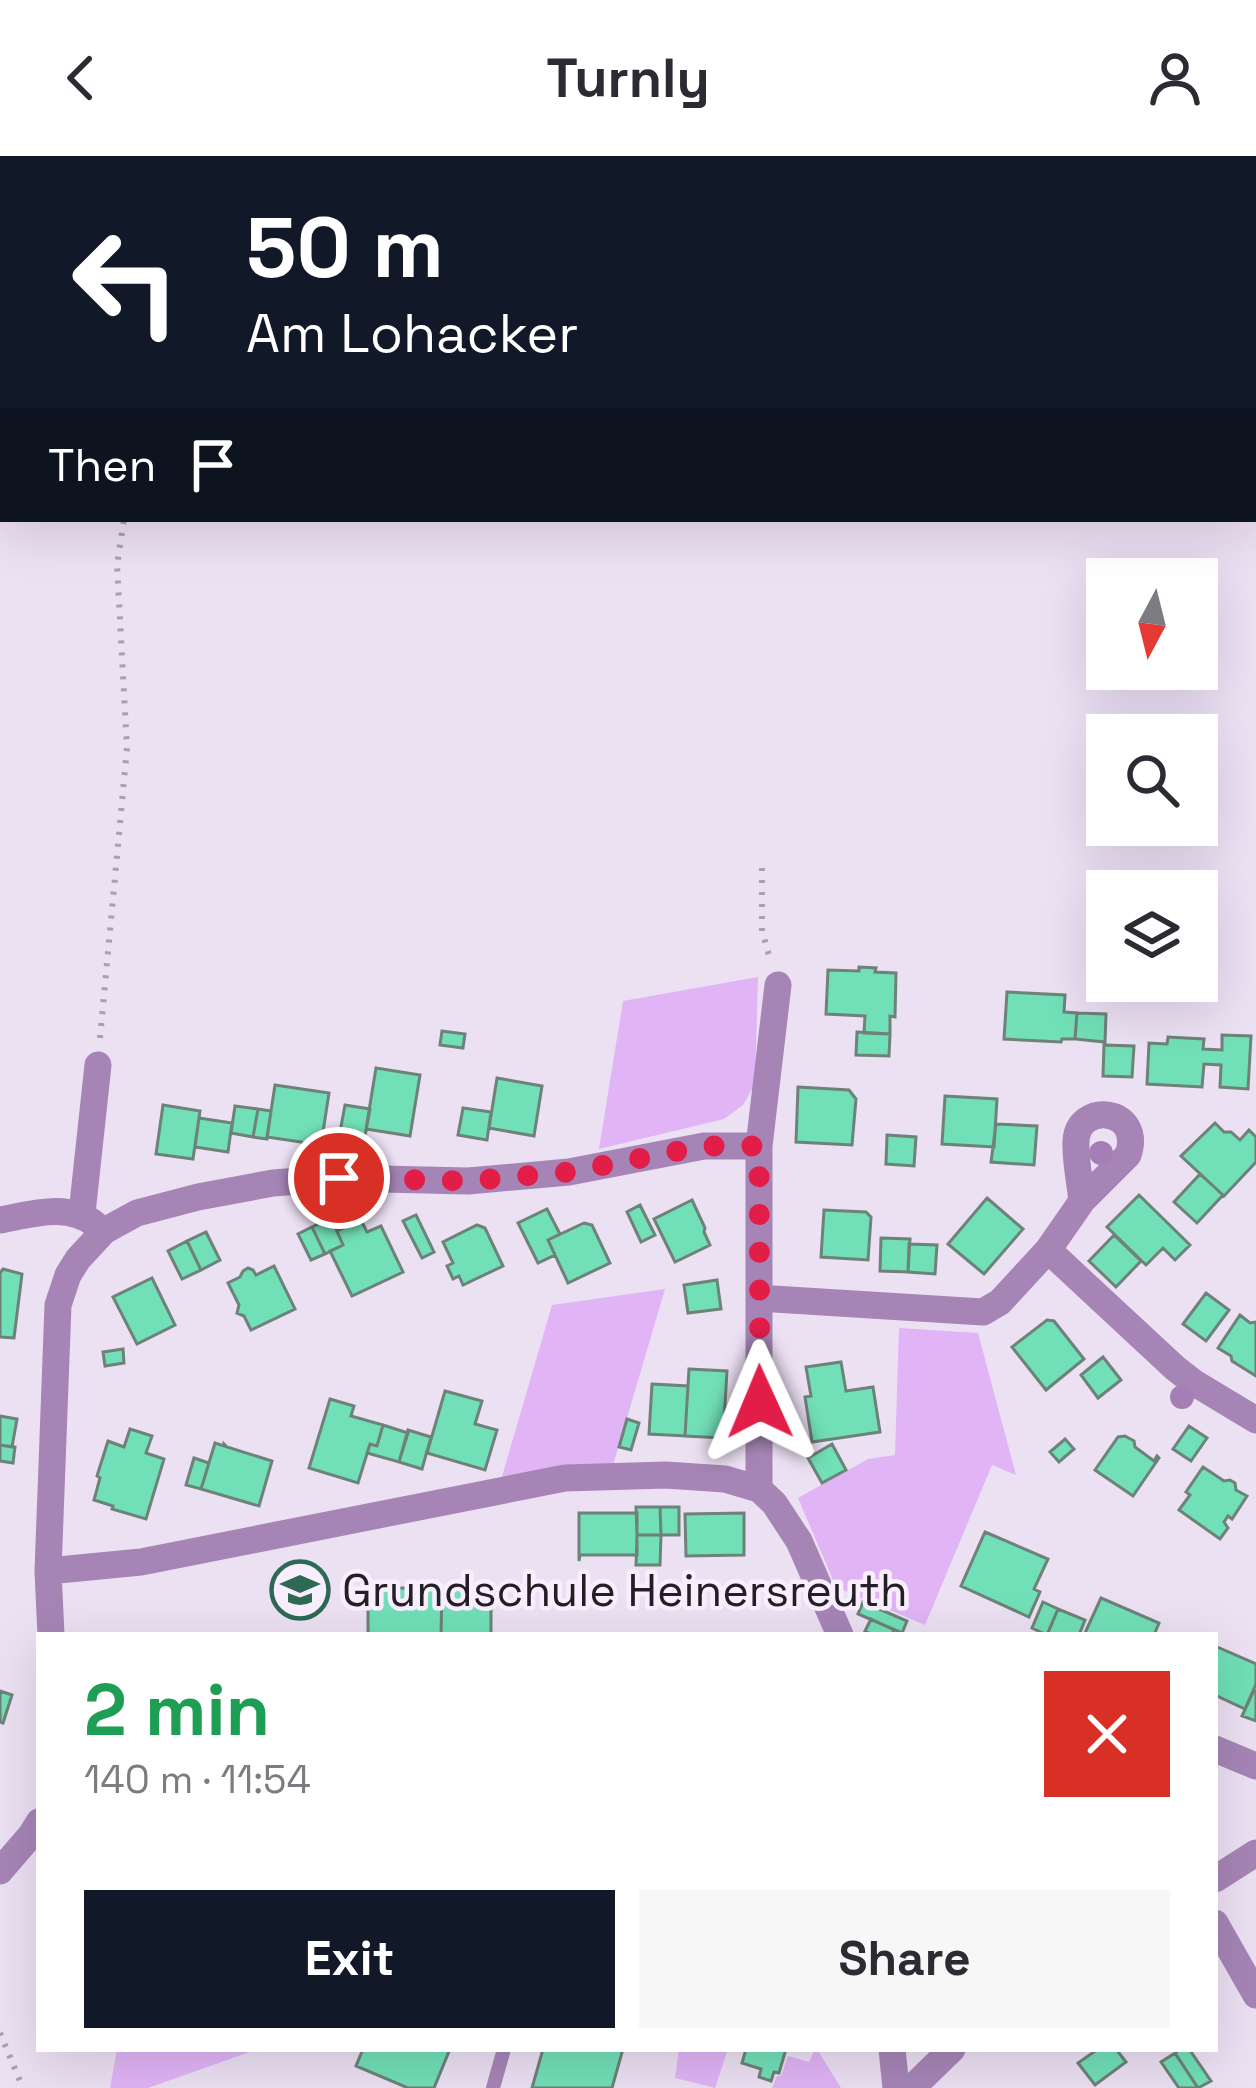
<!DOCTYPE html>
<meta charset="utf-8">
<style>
:root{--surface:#fff;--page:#f7f7f7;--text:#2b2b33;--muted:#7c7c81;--accent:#111827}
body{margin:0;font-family:"Space Grotesk",sans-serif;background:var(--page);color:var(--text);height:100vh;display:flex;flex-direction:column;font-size:45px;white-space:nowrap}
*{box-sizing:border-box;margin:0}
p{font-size:39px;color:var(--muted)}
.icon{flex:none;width:66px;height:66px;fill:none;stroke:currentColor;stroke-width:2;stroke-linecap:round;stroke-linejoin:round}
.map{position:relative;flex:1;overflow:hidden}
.panel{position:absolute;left:36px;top:1476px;width:1182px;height:420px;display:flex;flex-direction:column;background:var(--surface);border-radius:0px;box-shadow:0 12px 48px #0002}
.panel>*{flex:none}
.hud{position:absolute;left:0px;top:0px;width:1257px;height:366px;box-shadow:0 12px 48px #0002;background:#111827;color:#fff;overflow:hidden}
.needle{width:78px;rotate:187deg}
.controls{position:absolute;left:1086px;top:402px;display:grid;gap:24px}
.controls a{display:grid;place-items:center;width:132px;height:132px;border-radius:0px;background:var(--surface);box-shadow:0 12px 48px #0002;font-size:60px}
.pin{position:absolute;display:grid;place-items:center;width:102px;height:102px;color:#fff;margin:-51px;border:6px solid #fff;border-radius:50%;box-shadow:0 3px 12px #0007}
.me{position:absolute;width:132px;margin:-66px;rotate:359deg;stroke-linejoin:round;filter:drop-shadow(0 0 9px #0008)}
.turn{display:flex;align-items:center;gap:42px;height:252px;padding:0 48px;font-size:54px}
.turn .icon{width:156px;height:156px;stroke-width:2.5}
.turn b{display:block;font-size:84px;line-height:102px}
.then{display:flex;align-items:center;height:114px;padding:0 48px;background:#0003;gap:24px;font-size:45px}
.round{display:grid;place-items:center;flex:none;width:126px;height:126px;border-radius:0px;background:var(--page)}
.headline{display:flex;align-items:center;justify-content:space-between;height:204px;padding:0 48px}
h1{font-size:72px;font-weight:700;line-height:90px;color:#1e9e55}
.primary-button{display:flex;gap:24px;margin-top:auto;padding:24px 48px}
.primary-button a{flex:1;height:138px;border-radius:0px;background:var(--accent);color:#fff;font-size:48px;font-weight:700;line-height:138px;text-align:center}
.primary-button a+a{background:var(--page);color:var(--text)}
header{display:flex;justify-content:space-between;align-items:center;height:156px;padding:0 48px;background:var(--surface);font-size:54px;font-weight:700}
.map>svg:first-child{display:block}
.green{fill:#e0b4f5}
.building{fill:#71dfb7;stroke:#6d8279;stroke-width:3}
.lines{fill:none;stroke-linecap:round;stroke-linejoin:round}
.path{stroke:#a99fae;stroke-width:6;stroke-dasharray:3 9;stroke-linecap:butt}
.lane{stroke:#a685b6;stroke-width:14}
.street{stroke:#a685b6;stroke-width:27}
.tree{fill:#a57eb6}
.route{stroke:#e11d48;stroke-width:21;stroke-dasharray:0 37.8}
.labels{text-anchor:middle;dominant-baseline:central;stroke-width:9;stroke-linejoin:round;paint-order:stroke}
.poi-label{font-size:45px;fill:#231f25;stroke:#f8eefd;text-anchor:start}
</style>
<header><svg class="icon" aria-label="back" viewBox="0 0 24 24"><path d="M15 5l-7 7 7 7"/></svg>Turnly<svg class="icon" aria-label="person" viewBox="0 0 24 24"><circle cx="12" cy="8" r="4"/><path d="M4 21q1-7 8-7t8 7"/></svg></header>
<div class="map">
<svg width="1256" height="1932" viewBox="0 0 1256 1932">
<rect width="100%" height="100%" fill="#ece0f3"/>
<path class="green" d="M758,821L755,928L743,949L724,963L599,993L623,845Z
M665,1133L613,1309L501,1324L552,1149Z
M899,1172L978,1177L1016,1319L992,1309L925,1469L836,1431L798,1342L868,1303L895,1299Z
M117,1893H258L148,1932H110Z
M679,1893H728L715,1932L675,1922Z
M815,1893H817L841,1932H772L777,1920H781L788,1900L809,1906Z"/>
<path class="building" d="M859,811L876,812L875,816L896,817L895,861L890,860V878L864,877L865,860L826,858L828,814L859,815Z
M1007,836L1065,839L1064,856L1077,857L1075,883H1062L1061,886L1004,883Z
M1077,857L1106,858L1105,886L1075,883Z
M442,875L465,878L463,892L440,889Z
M857,876L890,878L889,900L856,899Z
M1222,879L1251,880L1248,933L1220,931L1221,909L1204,908L1202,931L1147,928L1149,887L1167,888L1168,881L1204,883L1203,893L1222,894Z
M1104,889L1134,890L1132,921L1103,920Z
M376,912L420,919L410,980L366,973Z
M497,922L542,930L534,980L489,972Z
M275,929L329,937L321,989L267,981Z
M798,931L849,934L856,943L852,989L796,986Z
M945,940L997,943L994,991L942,988Z
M163,949L200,955L193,1003L156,998Z
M345,949L370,953L365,980L340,976Z
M235,950L258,953L253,981L231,977Z
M463,952L491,956L487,984L458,979Z
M258,953L271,955L267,983L253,981Z
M199,962L232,967L228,996L195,991Z
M1215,967L1224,976H1231L1240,984L1249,974L1256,981V1006L1224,1040L1181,1000Z
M996,968L1037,970L1034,1009L991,1006Z
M887,979L916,981L914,1010L886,1008Z
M1200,1018L1223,1039L1197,1067L1174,1046Z
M1139,1039L1190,1089L1175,1104L1163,1092L1146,1109L1107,1071Z
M987,1042L1023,1073L984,1118L948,1088Z
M692,1044L705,1072L704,1076L710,1089L675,1106L654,1063Z
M640,1049L655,1079L641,1086L627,1056Z
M547,1053L560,1078L548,1084L555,1099L538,1107L518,1067Z
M824,1054L866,1056L871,1061L868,1104L821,1101Z
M416,1059L434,1096L422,1102L403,1065Z
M331,1062L343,1089L325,1098L312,1071Z
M361,1064L367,1076L381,1070L403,1116L352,1140L330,1095L343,1089L337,1075Z
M584,1067L592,1069L610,1107L568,1127L548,1084Z
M477,1069L485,1072L503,1110L463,1129L459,1120L453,1123L447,1110L453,1107L443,1086Z
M312,1071L325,1098L311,1104L298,1078Z
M206,1076L220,1104L201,1114L187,1085Z
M1114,1079L1141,1105L1116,1131L1089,1105Z
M881,1082L910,1083L908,1116L880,1115Z
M187,1085L201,1114L182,1123L168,1095Z
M909,1088L937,1089L935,1118L908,1116Z
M274,1110L295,1153L251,1174L244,1160L237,1157L239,1149L228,1127L240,1121L243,1115L248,1112L253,1114L256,1119Z
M3,1113L22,1118L14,1182L0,1181V1117Z
M152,1122L175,1169L137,1188L113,1141Z
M717,1124L721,1153L688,1157L684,1129Z
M1206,1137L1229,1154L1206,1185L1183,1168Z
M1240,1159L1250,1167L1256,1166V1220L1232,1205L1231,1200L1218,1192Z
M1047,1164L1054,1165L1084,1203L1046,1234L1012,1191Z
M123,1193L124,1207L105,1210L103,1196Z
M1103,1201L1121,1224L1098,1242L1081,1219Z
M841,1206L846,1235L873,1231L880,1276L812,1286L805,1241L811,1240L806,1211Z
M689,1213L727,1215L723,1282L685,1280Z
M652,1228L688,1230L685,1280L649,1278Z
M445,1235L482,1245L475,1268L497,1274L485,1314L427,1297Z
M330,1243L354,1250L351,1260L383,1269L377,1290L370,1288L358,1327L309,1312Z
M0,1260L17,1263L12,1291L0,1289Z
M627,1263L639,1267L631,1294L619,1291Z
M383,1269L408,1277L399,1306L367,1297L370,1288L377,1290Z
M1189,1270L1207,1282L1191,1305L1173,1293Z
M130,1273L152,1280L146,1297L164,1303L146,1363L112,1353L113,1350L94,1344L100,1322L97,1320L108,1285L124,1291Z
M408,1274L431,1281L422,1313L399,1306Z
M1125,1280L1134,1285L1135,1291L1154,1305L1157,1300L1159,1302L1133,1340L1095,1314L1118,1281Z
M1065,1283L1074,1293L1059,1306L1050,1296Z
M215,1287L224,1290V1288L227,1291L272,1305L259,1350L201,1333Z
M832,1288L846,1314L822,1327L808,1302Z
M0,1289L15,1291L13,1307L0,1305Z
M194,1302L209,1307L201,1333L186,1329Z
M1203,1311L1224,1325L1230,1324L1235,1327L1236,1334L1247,1340L1232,1363L1228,1360L1224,1366L1228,1372L1220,1383L1179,1354L1190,1339L1186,1336Z
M636,1351H660L661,1379H637Z
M660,1351H679V1379H661Z
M579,1357H637V1399H580L579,1405Z
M744,1357V1399L686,1400L685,1358Z
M985,1376L1048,1403L1034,1433L1040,1436L1029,1461L961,1430Z
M637,1379H661L660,1409H636Z
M368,1432H442L441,1479H368Z
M442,1434H491V1479H441Z
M1101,1442L1159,1467L1154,1479H1084Z
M863,1446L907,1465L902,1477L858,1458Z
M1043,1446L1058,1453L1047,1479L1032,1472Z
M1058,1453L1085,1464L1079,1479H1047Z
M871,1463L894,1474L892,1479H873L865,1475Z
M1215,1490L1256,1508V1528L1245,1553L1215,1539Z
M1254,1534L1256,1535V1565L1242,1560Z
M0,1535L12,1539L3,1567L0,1566Z
M363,1893H450L434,1932H408L356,1910Z
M543,1893H623L612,1932H532Z
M746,1893H786L779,1917L774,1916L771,1925L759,1921L761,1913L742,1907Z
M1098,1893H1116L1126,1906L1095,1929L1078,1907Z
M1180,1893H1189L1211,1925L1198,1932L1175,1897Z
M1175,1897L1198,1932H1179L1161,1906Z"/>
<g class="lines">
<path class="path" d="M159,3V0
M762,712V775L770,803
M100,882L127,592L117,409L124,363
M0,1877L23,1932"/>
<path class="lane" d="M493,1932L504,1893"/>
<path class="street" d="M82,1057L98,909
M0,1064C32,1058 69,1046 96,1069
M1048,1094L1082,1045L1128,999C1144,952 1078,945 1076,985C1075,1004 1080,1026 1082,1045
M759,1142L983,1156L1000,1146L1048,1094L1175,1212L1193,1226L1256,1264
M759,1333V990L778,829
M48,1415L141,1406L565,1322L666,1319L725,1323L759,1333L774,1347L799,1385L840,1479
M51,1479L48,1415L58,1149L68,1119L78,1103L104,1075L137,1057L198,1041L273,1027L339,1022L468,1025L569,1016L704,990H759
M1215,1593L1256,1610
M0,1715L31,1679L39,1666
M1215,1723L1256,1697
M1215,1767L1256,1839
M892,1893L896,1932
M912,1932L952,1893"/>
</g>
<g class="tree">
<circle cx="1101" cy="997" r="12"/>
<circle cx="1182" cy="1241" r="12"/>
</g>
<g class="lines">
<path class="route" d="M339,1022L468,1025L569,1016L704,990H759L760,1246"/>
</g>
<defs>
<g id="school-ring" transform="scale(3)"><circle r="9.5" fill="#f8eefd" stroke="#2d6954" stroke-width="1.5"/><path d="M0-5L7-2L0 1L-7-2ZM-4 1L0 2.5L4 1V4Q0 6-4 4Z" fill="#2d6954"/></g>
</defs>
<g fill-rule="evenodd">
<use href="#school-ring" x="300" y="1434"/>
</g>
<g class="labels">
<g class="poi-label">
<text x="342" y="1434">Grundschule Heinersreuth</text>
</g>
</g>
</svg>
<div class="controls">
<a><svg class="needle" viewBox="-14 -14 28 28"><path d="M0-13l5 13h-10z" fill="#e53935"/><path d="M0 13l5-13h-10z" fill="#7c7c81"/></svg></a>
<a><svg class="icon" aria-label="search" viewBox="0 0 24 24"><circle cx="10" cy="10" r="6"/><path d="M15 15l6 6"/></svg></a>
<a><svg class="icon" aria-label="layers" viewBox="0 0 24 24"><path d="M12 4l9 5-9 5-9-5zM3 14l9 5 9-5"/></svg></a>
</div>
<div class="pin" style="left:339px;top:1022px;background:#d93025"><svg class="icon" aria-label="arrive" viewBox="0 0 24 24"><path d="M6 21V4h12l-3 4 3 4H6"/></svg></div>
<svg class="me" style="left:760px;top:1246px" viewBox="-20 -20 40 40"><path d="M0-17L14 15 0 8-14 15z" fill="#e11d48" stroke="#fff" stroke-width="4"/></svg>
<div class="hud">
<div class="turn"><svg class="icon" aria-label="left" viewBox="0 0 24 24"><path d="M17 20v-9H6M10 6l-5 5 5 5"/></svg><div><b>50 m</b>Am Lohacker</div></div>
<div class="then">Then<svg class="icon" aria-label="arrive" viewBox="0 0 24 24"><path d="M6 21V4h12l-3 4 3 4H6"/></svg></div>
</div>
<section class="panel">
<div class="headline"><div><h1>2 min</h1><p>140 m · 11:54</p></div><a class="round" style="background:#d93025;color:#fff"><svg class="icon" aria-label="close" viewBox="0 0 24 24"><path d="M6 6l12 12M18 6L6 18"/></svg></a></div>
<div class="primary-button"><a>Exit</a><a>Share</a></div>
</section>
</div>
